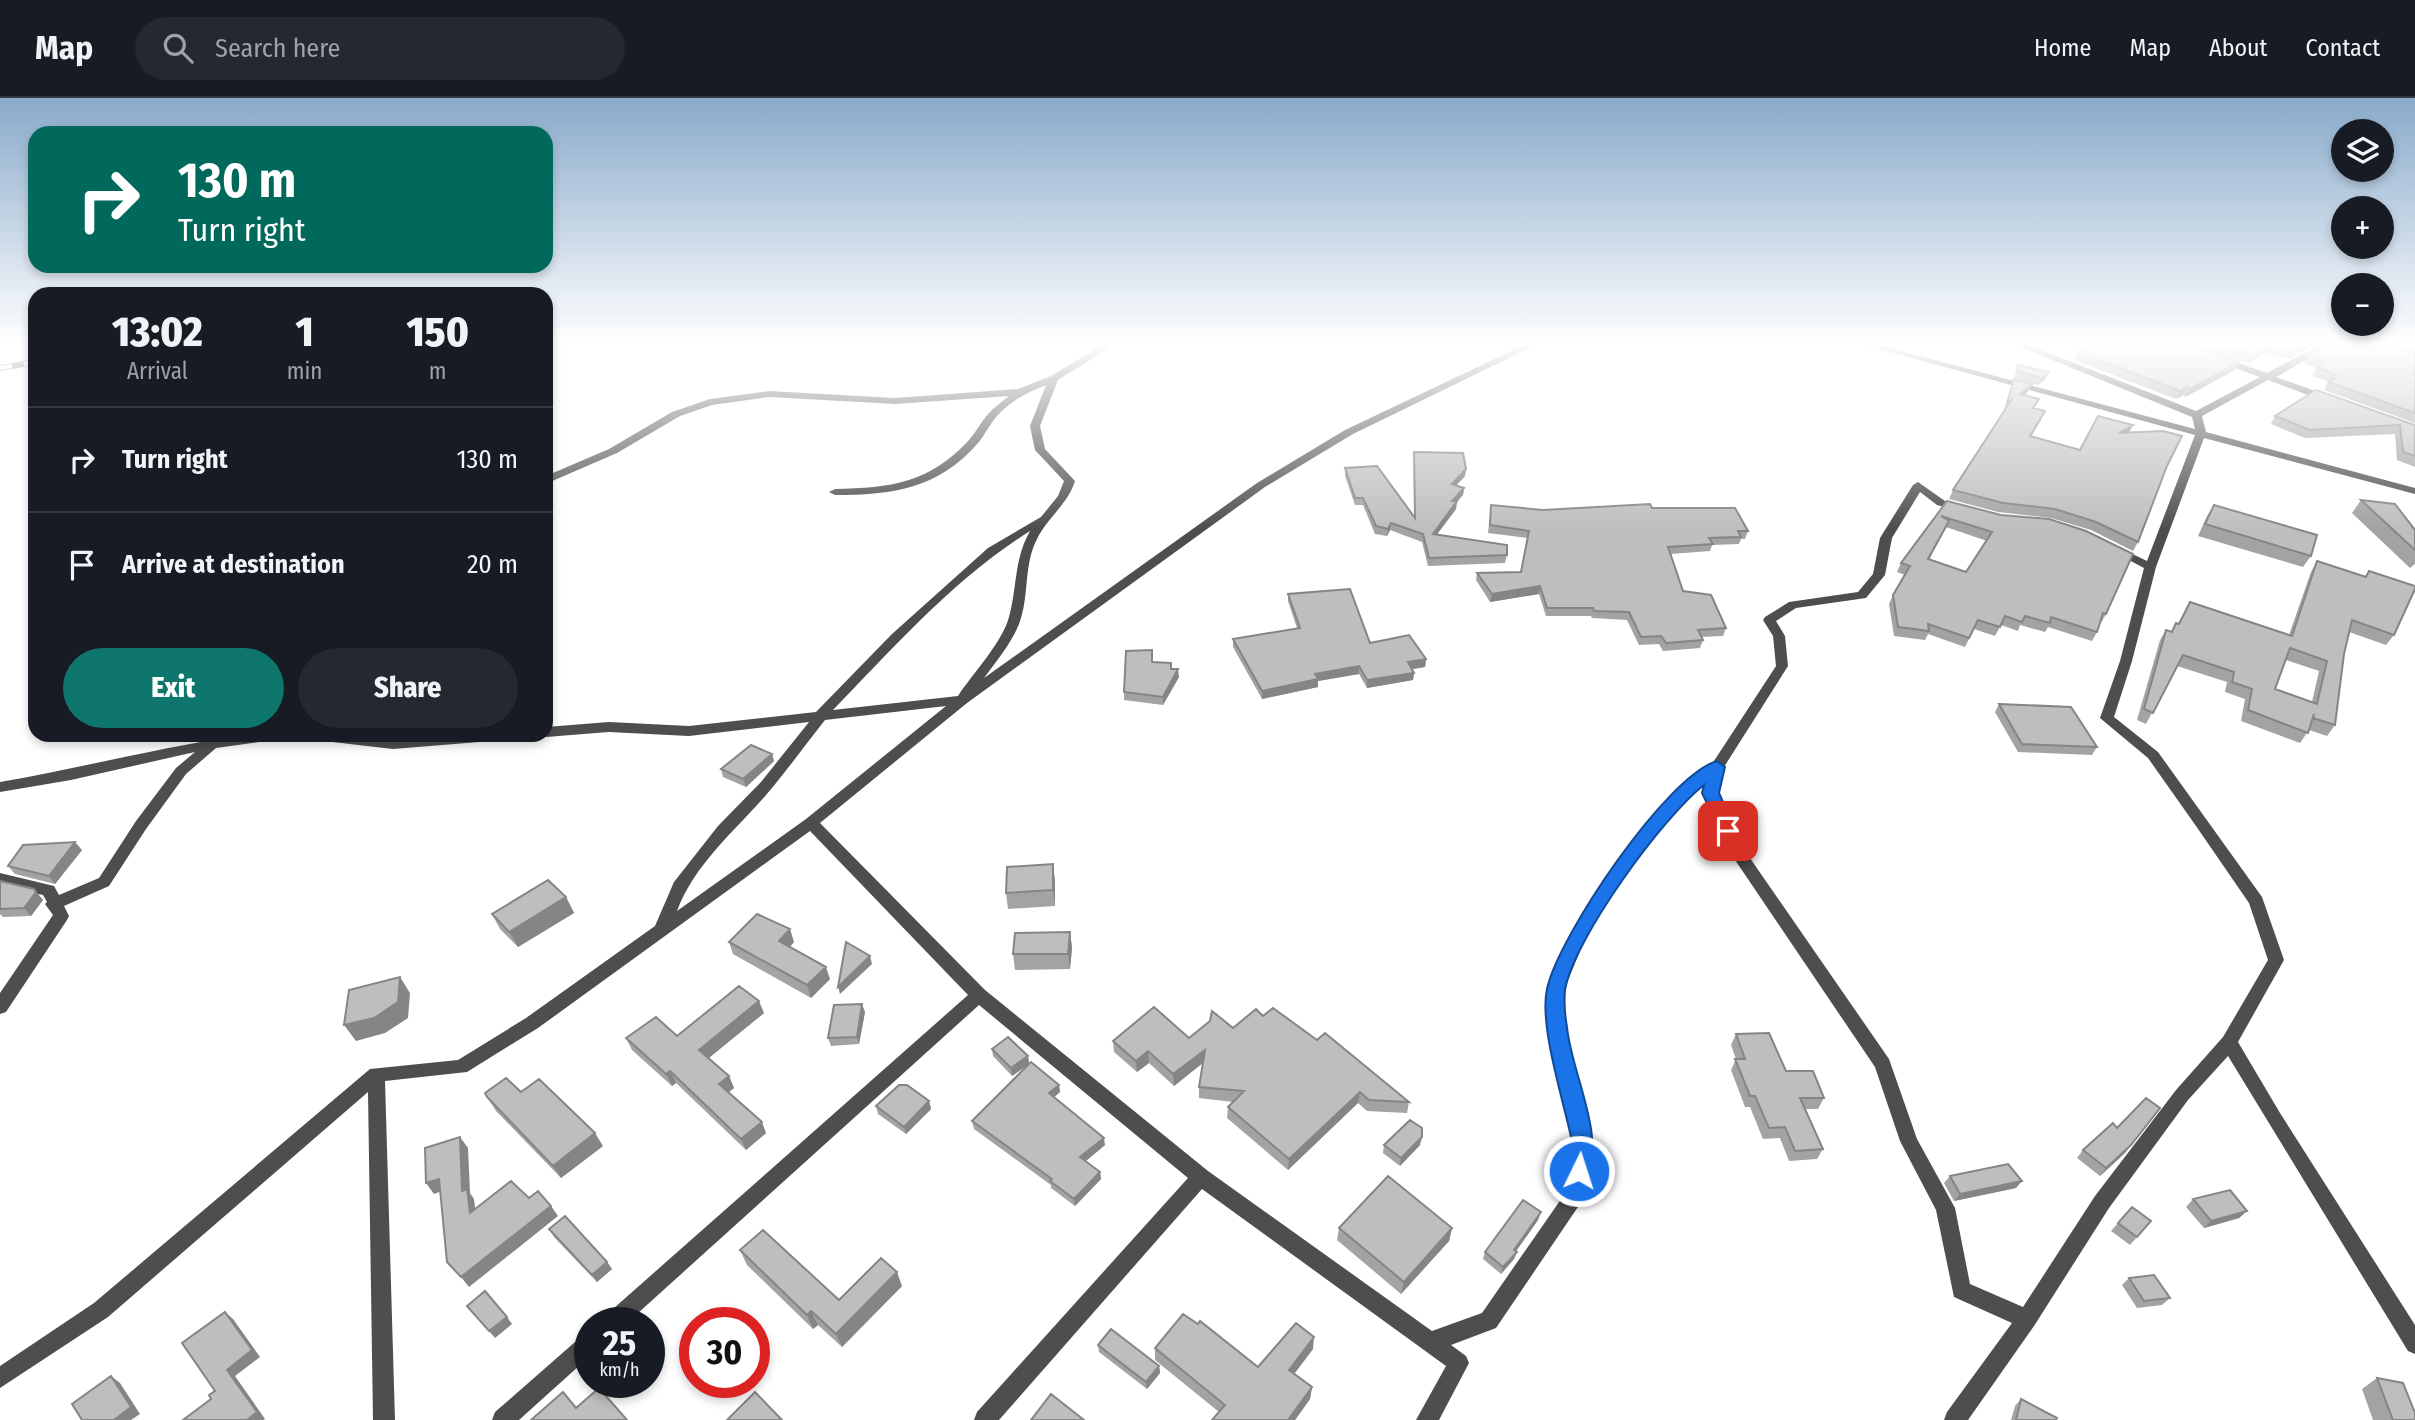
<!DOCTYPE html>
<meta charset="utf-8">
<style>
:root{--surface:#171b24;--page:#242831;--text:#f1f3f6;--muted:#9ea1a6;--line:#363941;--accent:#0f766e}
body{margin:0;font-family:"Fira Sans Condensed",sans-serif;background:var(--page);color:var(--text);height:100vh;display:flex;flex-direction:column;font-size:26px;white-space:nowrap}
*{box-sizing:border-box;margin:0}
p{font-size:23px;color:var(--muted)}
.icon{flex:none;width:38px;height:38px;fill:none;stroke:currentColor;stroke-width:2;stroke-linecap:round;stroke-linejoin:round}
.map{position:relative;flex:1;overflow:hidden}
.panel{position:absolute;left:28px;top:189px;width:525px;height:455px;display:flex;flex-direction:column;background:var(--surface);border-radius:21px;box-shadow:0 4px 10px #0003}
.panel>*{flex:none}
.top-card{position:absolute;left:28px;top:28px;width:525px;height:147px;border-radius:21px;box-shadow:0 4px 10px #0003;background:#00695c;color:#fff;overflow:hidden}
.buttons{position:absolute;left:2331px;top:21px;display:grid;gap:14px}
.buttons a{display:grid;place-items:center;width:63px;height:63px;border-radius:50%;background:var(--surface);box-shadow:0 4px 10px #0003;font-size:35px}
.speed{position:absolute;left:574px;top:1209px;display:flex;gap:14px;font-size:35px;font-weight:700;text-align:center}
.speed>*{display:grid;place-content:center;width:91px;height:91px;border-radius:50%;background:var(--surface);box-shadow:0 4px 10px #0003;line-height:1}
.speed small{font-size:18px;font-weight:400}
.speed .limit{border:10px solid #d22;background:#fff;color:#111}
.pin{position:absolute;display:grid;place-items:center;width:60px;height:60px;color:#fff;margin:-30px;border-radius:14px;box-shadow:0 4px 10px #0006}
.me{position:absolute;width:77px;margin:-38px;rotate:4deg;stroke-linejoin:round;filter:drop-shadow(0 0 5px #0008)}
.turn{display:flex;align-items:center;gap:24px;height:147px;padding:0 35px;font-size:32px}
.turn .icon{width:91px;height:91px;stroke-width:2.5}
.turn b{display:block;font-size:49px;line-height:60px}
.eta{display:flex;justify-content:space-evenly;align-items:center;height:119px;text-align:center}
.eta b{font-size:42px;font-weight:800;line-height:49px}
.primary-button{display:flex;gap:14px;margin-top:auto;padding:14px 35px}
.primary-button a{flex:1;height:80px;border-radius:42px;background:var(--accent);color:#fff;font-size:28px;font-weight:800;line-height:80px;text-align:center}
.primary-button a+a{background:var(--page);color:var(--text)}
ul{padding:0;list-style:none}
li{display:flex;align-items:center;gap:21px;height:105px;padding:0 35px;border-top:2px solid var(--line)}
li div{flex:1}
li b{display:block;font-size:26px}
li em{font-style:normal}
header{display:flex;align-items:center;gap:42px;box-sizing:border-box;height:98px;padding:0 35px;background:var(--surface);border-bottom:2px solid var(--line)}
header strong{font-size:33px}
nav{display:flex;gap:38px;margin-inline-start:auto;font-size:24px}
.search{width:490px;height:63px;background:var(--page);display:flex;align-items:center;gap:18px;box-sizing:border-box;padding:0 24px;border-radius:38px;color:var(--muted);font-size:26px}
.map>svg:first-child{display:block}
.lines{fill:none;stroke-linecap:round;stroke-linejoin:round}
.minor{fill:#4e4e4e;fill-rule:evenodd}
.rail-casing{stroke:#000;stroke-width:6}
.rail{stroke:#fff;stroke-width:4.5;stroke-dasharray:12;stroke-linecap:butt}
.wall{fill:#a3a3a3;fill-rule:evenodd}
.shaded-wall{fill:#858585}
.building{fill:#bebebe;stroke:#858585;stroke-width:2;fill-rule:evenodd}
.route{fill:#1a73e8;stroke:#114b97;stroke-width:2}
</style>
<header>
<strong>Map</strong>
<div class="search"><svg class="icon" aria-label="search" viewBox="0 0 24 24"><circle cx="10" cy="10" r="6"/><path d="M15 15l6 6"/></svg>Search here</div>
<nav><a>Home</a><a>Map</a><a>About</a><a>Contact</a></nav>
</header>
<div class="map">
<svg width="2415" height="1322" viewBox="0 0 2415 1322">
<rect width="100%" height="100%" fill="#fff"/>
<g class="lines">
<path class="minor" d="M1104,246H1115L1058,282L1040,328L1045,351L1075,383C1068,406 1047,420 1037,441C1024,466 1029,494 1021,520C1015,541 997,562 984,580L1257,385L1345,332L1526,246H1538L1353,336L1265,389L967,605L820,725L985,892L1208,1073L1432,1233L1482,1215L1566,1094L1575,1049L1548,931V892L1566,847L1600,788L1673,694L1712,666L1776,568L1773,538L1763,522L1765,519L1789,504L1858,494L1873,476L1880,440L1913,387L1918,384L1945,403L1969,411L1963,414L1937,407L1920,394L1892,440L1885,477L1866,500L1796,510L1776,523L1785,538L1788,568L1724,669L1717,695L1743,750L1889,961L1917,1041L1955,1110L1970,1186L2023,1209L2095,1098L2176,992L2223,939L2268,862L2249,805L2196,728L2148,660L2100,620L2120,563L2144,470L2110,452L2112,450H2120L2147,463L2195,337L1860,246H1875L2195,331L2192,319L2013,246H2026L2196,313L2260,279L2216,263V259H2222L2267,275L2322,246H2334L2276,279L2332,299V303H2324L2268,282L2202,318L2206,334L2415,390V396L2204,340L2156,469L2132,563L2114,619L2158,654L2262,799L2284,862L2238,944L2280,1015L2415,1227V1256L2408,1253L2228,958L2188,1002L2109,1110L2034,1228L1968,1322H1944L1947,1314L2012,1225L1954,1199L1936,1112L1900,1043L1875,969L1731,756L1703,695L1706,685L1683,702L1610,796L1582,848L1564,892L1566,931L1593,1049L1582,1103L1496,1230L1451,1247L1466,1258L1469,1265L1439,1322H1416L1446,1268L1202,1091L999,1322H974L977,1314L1188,1080L979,907L627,1225H602L605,1218L968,897L810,733L538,930L467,974L385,983L395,1322H373L368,994L108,1219L0,1290V1268L94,1205L370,971L458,962L526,920L655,828L674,784L718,728L761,684L809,624L689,638L609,634L546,639L541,637H546V629L609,624L689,628L816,614L892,536L988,450L1041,419L1058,398L1064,383L1035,352L1030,328L1046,287C1028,294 1010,303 997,318C989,327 985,337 978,345C938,391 892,397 835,397L829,394L835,391C891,390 929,385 969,342C976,334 981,324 988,316C994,309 1002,304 1009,298L895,306L769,299L712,307L680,318L617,355L550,384L546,385V378L609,351L672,314L710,301L769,293L895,300L1018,291L1051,278ZM1030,433C1014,461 1017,490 1009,519C1002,545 973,575 958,598L833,612C894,549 955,480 1030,433ZM946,608L806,721L677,813C696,763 739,730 772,690C790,668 807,645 825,622Z
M243,637H280L273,642L216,650L186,676L146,731L109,788L64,808L69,818L67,822L6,914L0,916V895L53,817L45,806L47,804L43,797L0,787V775L54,788L59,797L99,780L136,723L176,670L195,654L71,682L0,694V684C81,670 161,649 243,637Z
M308,637H355L393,641L447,637H511L504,642L393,651L315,642Z
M590,1234V1258L519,1322H492L495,1314L583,1237Z"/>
<g class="rail-casing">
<path id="rail" d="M0,270L35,264"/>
</g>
<use href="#rail" class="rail"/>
</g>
<path class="wall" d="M2084,246H2190L2235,272L2185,299L2183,297L2176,301L2074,262L2078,254L2090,248Z
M2194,246H2317L2290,260L2262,257L2248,265Z
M2330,246H2415V325L2324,292L2328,283L2312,278L2317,270L2304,265L2309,258Z
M2018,268L2046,281L2038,287L2014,280Z
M2014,281L2028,294L2025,297L2041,322L2031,339L2080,352L2129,335L2167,368L2138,444L2133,453L2091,432L2051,420L1998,414L1949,401L1953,392L2003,314Z
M2275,318L2415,327V369L2397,362L2395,336L2305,340L2271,326Z
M1414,354L1466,371L1465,378L1456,387L1464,390L1463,397L1457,403L1456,411L1437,436L1507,457L1505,465L1428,468L1422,444L1390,432L1387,438L1375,436L1363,407H1355L1345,378V370L1414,418Z
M2361,402L2415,432V466L2410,470L2352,415Z
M1947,403L2001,417L2106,516L2101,525H2099L2097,534L2092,543L2048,529L2045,534L2020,527L2018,533L2001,527L1995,538L1974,531L1965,549L1928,536L1925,542L1894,538L1889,506L1893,497L1905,477L1897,474L1901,465ZM1946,429L1987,443L1966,474L1929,462Z
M1491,407L1543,412L1652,410L1748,433L1745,441H1741L1739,446L1712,447L1710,453L1671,456L1683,493L1726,530L1723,538L1701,539L1703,542L1700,550L1663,553L1659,546L1639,547L1627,522L1592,520L1591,518H1546L1539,496L1490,504L1476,482L1477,475L1521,474L1528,440L1488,435Z
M2214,407L2311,458L2303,469L2198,438L2207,418Z
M2317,463L2365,479L2369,473L2394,537L2386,547L2349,534L2344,556L2335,627L2327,638L2309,632L2300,645L2241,623L2245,601L2225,594L2227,584L2177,568L2146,626L2137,622L2160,542L2166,532L2171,534L2176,525L2178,526L2190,504L2289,537L2311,474ZM2286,562L2319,573L2312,604L2275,591Z
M1288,496L1370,545L1426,561L1425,569L1412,571L1414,575L1413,582L1367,590L1359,576L1318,583V589L1262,601L1233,549V541L1297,530L1288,503Z
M1152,564L1171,571L1179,579L1163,607L1124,602V594Z
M1999,606L2097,649L2092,657L2018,654L1995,614Z
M772,656L774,663L746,689L723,679L721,671Z
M82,752L55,786L15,776L8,768Z
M1055,782V808L1008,811L1006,795Z
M0,783L34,791L43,802L31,818L3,819L0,816Z
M566,799L574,815L518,849L500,831L492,816Z
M1070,834L1072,850L1070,871L1015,872L1013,856Z
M729,844H794L790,849L830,881L811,900L733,856Z
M865,914L859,946L831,948L828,940Z
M764,915L708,960L729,978L734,990L728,994L766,1035L746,1052L676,985L672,988L632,952L626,940L677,938Z
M1263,918L1317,942L1409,1004L1407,1015L1367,1013L1358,1005L1288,1072L1227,1020L1228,1009L1233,1004L1199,1000V989L1203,965L1174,988L1149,965L1137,974L1114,954L1113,943L1189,940L1233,930Z
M1736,936L1824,1000L1818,1011H1804L1823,1051L1817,1061L1789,1063L1780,1040L1763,1041L1750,1009H1745L1731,972L1736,961L1731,947Z
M992,951L1028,958L1029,966L1059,987L1060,994L1054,999L1105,1047L1086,1063L1100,1074L1101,1081L1075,1108L1051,1090V1087L974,1031L972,1023L1029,966L1012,978L993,958Z
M487,999L603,1048L561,1080L496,1013Z
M929,1003L931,1011L906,1036L878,1016L876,1008Z
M1384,1047H1420L1400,1068L1383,1055Z
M2083,1052L2125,1055L2100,1078L2077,1060Z
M1950,1078L2016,1090L1954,1103L1944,1085Z
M2193,1101L2247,1113L2239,1120L2204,1130L2186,1109Z
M2132,1109L2137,1139L2130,1147L2111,1133Z
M1538,1122L1516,1153L1514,1161L1501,1176L1483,1161L1485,1154Z
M1339,1130H1452L1449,1143L1401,1196L1337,1142Z
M549,1131L607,1164L612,1171L597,1184L554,1139Z
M740,1152L839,1202L902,1188L842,1249L818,1227L813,1231L747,1167Z
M2129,1180L2170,1200L2162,1207L2137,1210L2122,1187Z
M1098,1247L1159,1268L1160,1275L1147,1291L1099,1254Z
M1155,1250L1258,1269L1313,1251L1294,1276L1312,1289L1310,1301L1295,1322H1212L1219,1314L1155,1262Z
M2377,1280L2415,1322H2373L2362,1291Z
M2021,1301L2056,1322H2011L2015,1308Z"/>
<path class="shaded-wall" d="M2307,246H2317L2290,260L2294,253Z
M2266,249L2262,257L2248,265L2252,257Z
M2239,264L2235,272L2185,299L2190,291Z
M2049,274L2046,281L2038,287L2042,280Z
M2032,286L2028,294L2016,304L2020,296Z
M2187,289L2183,297L2176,301L2180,293Z
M2133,327L2129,335H2119Z
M1466,371L1465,378L1451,393L1452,386Z
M1464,390L1463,397L1451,410L1452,403Z
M1457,403L1456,411L1432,443L1433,436Z
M1391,425L1390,432L1387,438L1388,431Z
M1540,488L1539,496L1490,504L1492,496Z
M1426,561L1425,569L1407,572L1408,564Z
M1359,568V576L1318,583V589L1262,601V593L1315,576Z
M1178,571L1179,579L1163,607V599Z
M1414,575L1413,582L1367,590V582Z
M772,656L774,663L746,689L743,681Z
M75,744L82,752L55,786L49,778Z
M1053,766L1055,782V808L1053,792Z
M34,791L43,802L31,818L24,810Z
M566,799L574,815L518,849L509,834Z
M790,831L794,844L783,855L779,843Z
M1070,834L1072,850L1070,871L1068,856Z
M870,858L872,866L840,896L838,889Z
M826,869L830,881L811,900L807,887Z
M400,879L410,895L408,920L385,935L356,943L344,927Z
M759,903L764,915L704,964L699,952Z
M862,906L865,914L859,946L857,939Z
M1205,952V963L1174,988L1173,976Z
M1148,953L1149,965L1137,974L1136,963Z
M1028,958L1029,966L1012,978L1011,970Z
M670,973L676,985L672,988L666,976Z
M729,978L734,990L724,998L719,986Z
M1059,987L1060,994L1050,1003L1049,995Z
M1360,994L1358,1005L1288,1072L1289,1061Z
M929,1003L931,1011L906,1036L904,1029Z
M762,1024L766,1035L746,1052L741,1041Z
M595,1035L603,1048L561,1080L553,1068Z
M460,1039L468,1050L470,1095L474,1101L477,1125L470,1115L462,1093Z
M1422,1039L1420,1047L1400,1068L1401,1060Z
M1104,1040L1105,1047L1081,1067L1080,1059Z
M2131,1047L2125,1055L2100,1078L2106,1070Z
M1100,1074L1101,1081L1075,1108L1074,1101Z
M439,1081L447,1091L434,1096L426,1085Z
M2022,1083L2016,1090L1954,1103L1960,1096Z
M551,1108L558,1118L469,1189L461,1179Z
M2247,1113L2239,1120L2204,1130L2211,1123Z
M1541,1114L1538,1122L1512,1159L1514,1152Z
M1452,1130L1449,1143L1401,1196L1404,1184Z
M1517,1154L1514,1161L1501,1176L1503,1169Z
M607,1164L612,1171L597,1184L592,1177Z
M897,1174L902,1188L842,1249L836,1236Z
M811,1213L818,1227L813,1231L807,1217Z
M225,1214L233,1221L260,1259L235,1278L265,1321L263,1322H247L227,1272Z
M507,1219L512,1226L495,1240L489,1233Z
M1314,1239L1313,1251L1288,1284L1289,1272Z
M1159,1268L1160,1275L1147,1291L1146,1284Z
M111,1278L120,1285L140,1316L131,1322H114Z
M1312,1289L1310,1301L1295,1322H1288Z"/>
<path class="building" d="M2093,246H2190L2239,264L2190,291L2187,289L2180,293L2078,254Z
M2220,246H2307L2294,253L2266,249L2252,257Z
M2330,246H2393L2415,255V315L2329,284L2335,280L2331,279L2336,276L2317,270L2324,263L2309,258Z
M2018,267L2049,274L2042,280L2017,273Z
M2014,281L2032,286L2020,296L2039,301L2033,310L2045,313L2030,338L2080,352L2098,318L2133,327L2119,335L2163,333L2182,338L2167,368L2138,444L2096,424L2055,411L2003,405L1953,392L2012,301L2007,305Z
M2316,292L2415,327V358L2403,354L2400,327L2310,332L2275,318Z
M1414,354L1463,355L1466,371L1452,386L1464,390L1452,403H1457L1433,436L1507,447V457L1429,460L1423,436L1391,425L1388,431L1376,428L1363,400H1355L1345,370L1377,368L1415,420Z
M2361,402L2395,406L2415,432V452Z
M1947,403L2001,417L2049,421L2086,433L2133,456L2106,516L2103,515L2097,534L2051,519L2050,525L2025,518L2022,524L2005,518L2000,529L1978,522L1969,540L1928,526L1929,533L1898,529L1893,497L1910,468L1901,465ZM1941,418L1992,434L1966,474L1928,461L1949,423Z
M1650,406L1652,410H1735L1748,433H1738L1741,439L1709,440L1713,446L1668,449L1683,493L1711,497L1726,530L1698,532L1703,542L1666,545L1661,538L1641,539L1629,514L1594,513L1593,510H1547L1540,488L1492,496L1477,475L1521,474L1529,433L1490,427L1491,407L1543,412Z
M2214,407L2317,437L2311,458L2205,426Z
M2317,463L2366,479L2369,473L2415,488V491L2394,537L2352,522L2344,556L2335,627L2313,620L2314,616L2308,635L2248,612L2252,591L2232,584L2234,574L2183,557L2153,615L2144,611L2166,532L2172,534L2176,525L2179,526L2190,504L2292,538ZM2290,550L2327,563L2317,606L2275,591Z
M1350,491L1370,545L1409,537L1426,561L1408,564L1414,575L1367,582L1359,568L1315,576L1318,581L1262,593L1233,541L1300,530L1288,496Z
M1152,552V564L1171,565V571H1178L1163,599L1124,594L1126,553Z
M1999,606L2071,609L2097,649L2022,646Z
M751,647L772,656L743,681L721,671Z
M75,744L49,778L8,768L23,747Z
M1053,766V792L1006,795L1007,769Z
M548,782L566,799L509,834L492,816Z
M0,783L34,791L36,794L24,810L0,811Z
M757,816L790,831L779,843L826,869L807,887L729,844Z
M1070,834L1068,856H1013L1015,835Z
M846,844L870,858L838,889Z
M400,879L398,904L374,920L344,927L349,892Z
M739,888L759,903L699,952L729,978L719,986L762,1024L741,1041L670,973L666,976L626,940L656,919L677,938Z
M862,906L857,939L828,940L834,907Z
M1154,909L1189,940L1210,923L1212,913L1233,930L1256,911L1263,918L1273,910L1317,942L1325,935L1409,1004L1369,1002L1360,994L1289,1061L1228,1009L1244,993L1199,989L1205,952L1173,976L1148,953L1136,963L1113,943Z
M1769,935L1786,973H1813L1824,1000H1800L1823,1051L1795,1053L1785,1029L1769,1030L1755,998H1750L1735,961H1745L1736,936Z
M1008,939L1028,958L1011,970L992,951Z
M1031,964L1059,987L1049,995L1104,1040L1080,1059L1100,1074L1074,1101L1050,1083L1052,1081L972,1023Z
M506,980L521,994L539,981L595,1035L553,1068L487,999L485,995Z
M899,987H907L929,1003L904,1029L876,1008Z
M2146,1000L2160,1010L2131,1047L2106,1070L2083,1052L2113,1025L2117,1030Z
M1410,1022L1422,1030V1039L1401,1060L1384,1047Z
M460,1039L462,1093L467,1091L470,1115L511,1083L529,1100L538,1093L551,1108L461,1179L447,1164L439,1081L426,1085L425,1050Z
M2008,1066L2022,1083L1960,1096L1950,1078Z
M1388,1078L1452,1130L1404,1184L1339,1130Z
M2230,1092L2247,1113L2211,1123L2193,1101Z
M1523,1102L1541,1114L1514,1152L1517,1154L1503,1169L1485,1154Z
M2132,1109L2151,1123L2137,1139L2118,1125Z
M565,1118L607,1164L592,1177L549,1131Z
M763,1132L839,1202L881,1160L897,1174L836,1236L811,1213L807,1217L740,1152Z
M2154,1177L2170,1200L2144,1203L2129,1180Z
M485,1193L507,1219L489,1233L467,1208Z
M225,1214L252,1252L227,1272L257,1314L247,1322H183L211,1301L209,1297L215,1293L182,1245Z
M1183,1216L1198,1226L1200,1223L1258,1269L1296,1225L1314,1239L1289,1272L1312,1289L1288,1322H1212L1225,1307L1155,1250Z
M1111,1231L1159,1268L1146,1284L1098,1247Z
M111,1278L131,1309L114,1322H82L72,1306Z
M2377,1280L2403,1285L2415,1315V1322H2393Z
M599,1290L627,1322H531L563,1294L576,1310Z
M755,1294L782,1322H727Z
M1051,1296L1084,1322H1031Z
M2021,1301L2057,1320L2056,1322H2016Z"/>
<linearGradient id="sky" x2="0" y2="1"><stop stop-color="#89aaca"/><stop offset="0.57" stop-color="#fff"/><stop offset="1" stop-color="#fff" stop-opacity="0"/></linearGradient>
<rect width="2415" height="431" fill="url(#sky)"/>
<path class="route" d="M1717,663L1725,669L1719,695L1736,733L1734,737H1722L1702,695L1704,687C1663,719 1574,840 1565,892C1564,903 1565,918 1567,929C1571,974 1606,1037 1587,1080L1579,1083L1572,1080C1566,1067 1574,1053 1571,1039C1563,1001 1539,927 1547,891C1558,839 1666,678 1717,663Z"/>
</svg>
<div class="buttons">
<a><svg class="icon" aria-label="layers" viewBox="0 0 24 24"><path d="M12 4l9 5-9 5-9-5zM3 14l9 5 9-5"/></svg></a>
<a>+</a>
<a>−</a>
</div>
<div class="speed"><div>25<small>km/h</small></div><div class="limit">30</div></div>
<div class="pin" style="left:1728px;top:733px;background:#d93025"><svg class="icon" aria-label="arrive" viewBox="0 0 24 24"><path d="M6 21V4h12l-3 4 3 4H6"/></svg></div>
<svg class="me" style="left:1579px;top:1073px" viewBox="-20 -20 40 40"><circle r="17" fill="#1a73e8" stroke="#fff" stroke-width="3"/><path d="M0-11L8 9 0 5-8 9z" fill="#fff"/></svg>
<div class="top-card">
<div class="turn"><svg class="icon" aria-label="right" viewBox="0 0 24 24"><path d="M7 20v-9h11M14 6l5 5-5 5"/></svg><div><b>130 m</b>Turn right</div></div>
</div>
<section class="panel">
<div class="eta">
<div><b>13:02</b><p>Arrival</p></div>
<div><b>1</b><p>min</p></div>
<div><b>150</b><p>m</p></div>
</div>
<ul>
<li><svg class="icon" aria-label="right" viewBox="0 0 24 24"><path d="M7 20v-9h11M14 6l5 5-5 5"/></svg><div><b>Turn right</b></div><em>130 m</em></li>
<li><svg class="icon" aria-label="arrive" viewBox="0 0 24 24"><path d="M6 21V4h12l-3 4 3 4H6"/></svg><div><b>Arrive at destination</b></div><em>20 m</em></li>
</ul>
<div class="primary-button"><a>Exit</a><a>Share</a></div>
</section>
</div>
